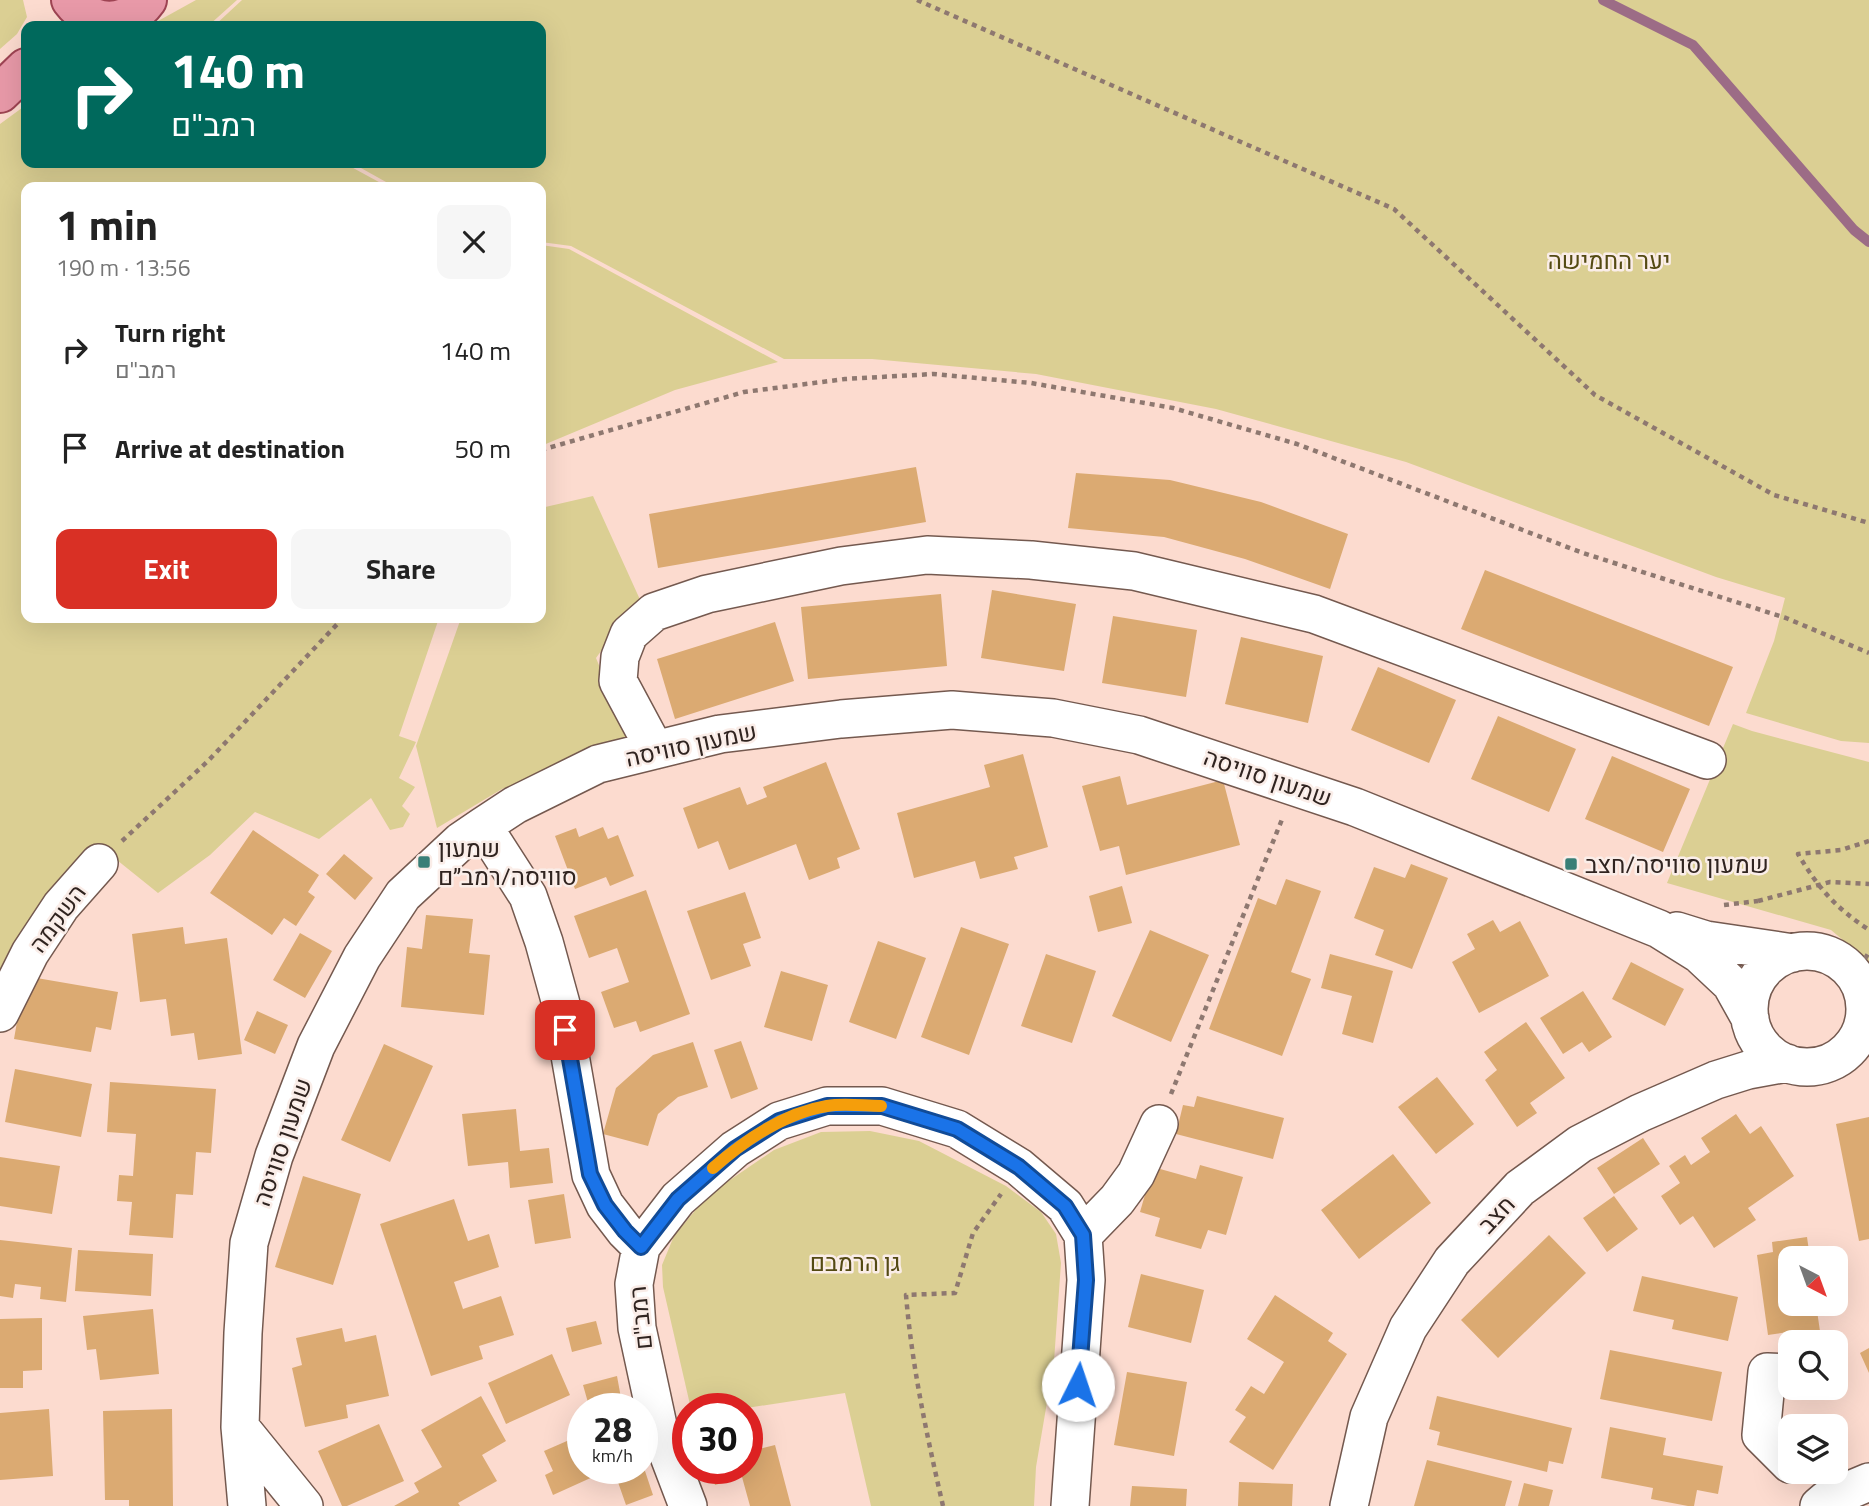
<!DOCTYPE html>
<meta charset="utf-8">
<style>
:root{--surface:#fff;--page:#f6f6f6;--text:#222;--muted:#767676;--accent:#d93025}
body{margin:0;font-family:"Titillium Web",Heebo,sans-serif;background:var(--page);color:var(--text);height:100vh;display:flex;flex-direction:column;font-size:26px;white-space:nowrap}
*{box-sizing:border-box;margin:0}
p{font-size:23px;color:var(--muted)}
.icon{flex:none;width:38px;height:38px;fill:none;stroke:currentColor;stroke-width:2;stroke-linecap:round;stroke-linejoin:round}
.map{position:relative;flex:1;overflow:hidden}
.drawer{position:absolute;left:21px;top:182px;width:525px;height:441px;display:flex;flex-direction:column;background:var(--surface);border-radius:14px;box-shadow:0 7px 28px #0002}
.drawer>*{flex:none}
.hud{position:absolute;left:21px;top:21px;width:525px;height:147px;border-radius:14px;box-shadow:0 7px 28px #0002;background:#00695c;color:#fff;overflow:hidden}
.needle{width:46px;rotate:139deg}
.buttons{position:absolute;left:1778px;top:1246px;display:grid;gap:14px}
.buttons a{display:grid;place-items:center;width:70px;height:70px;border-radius:14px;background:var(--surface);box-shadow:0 7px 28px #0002;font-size:35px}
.speed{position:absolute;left:567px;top:1393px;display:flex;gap:14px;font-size:35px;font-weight:700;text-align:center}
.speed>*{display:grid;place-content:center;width:91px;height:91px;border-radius:50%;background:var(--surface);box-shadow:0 7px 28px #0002;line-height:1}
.speed small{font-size:18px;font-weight:400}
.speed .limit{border:10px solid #d22;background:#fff;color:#111}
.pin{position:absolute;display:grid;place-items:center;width:60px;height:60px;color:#fff;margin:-30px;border-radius:14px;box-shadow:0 4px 10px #0006}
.me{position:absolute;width:77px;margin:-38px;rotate:4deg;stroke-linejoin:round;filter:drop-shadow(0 0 5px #0008)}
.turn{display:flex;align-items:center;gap:24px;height:147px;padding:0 35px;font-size:32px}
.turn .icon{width:91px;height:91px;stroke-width:2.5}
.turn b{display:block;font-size:49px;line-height:60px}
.round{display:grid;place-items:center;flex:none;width:74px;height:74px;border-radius:14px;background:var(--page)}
.headline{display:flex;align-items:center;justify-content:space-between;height:119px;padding:0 35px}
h1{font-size:42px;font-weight:700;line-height:52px}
.cta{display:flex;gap:14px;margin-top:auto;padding:14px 35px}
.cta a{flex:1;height:80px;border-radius:14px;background:var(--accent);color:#fff;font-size:28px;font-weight:700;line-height:80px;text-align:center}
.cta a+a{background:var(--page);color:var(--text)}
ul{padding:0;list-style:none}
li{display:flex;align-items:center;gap:21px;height:98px;padding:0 35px}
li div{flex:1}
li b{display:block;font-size:26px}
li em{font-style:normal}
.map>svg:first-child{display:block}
.green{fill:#dbcf93}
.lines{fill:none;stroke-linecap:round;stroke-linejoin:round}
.stream{stroke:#9c6c86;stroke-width:10}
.building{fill:#dbaa72}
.minor-casing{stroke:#74594f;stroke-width:40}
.major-casing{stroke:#9e4453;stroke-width:42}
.path{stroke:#8e7870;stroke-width:4.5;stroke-dasharray:5 5;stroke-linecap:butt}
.minor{stroke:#fff;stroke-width:37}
.major{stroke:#e899a8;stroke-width:38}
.path-bridge{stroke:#8e7870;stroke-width:4.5;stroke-dasharray:5 5;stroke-linecap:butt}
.route-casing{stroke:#114b97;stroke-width:18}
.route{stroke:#1a73e8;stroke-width:12}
.slow{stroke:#f59e0b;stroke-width:12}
.poi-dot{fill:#397f77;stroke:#faede8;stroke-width:2.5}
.labels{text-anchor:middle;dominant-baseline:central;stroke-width:5;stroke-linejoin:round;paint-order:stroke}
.park-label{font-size:24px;fill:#544a13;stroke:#faede8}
.street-label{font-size:24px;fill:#302420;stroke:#faede8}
.poi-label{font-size:24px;fill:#302420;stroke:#faede8;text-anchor:start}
</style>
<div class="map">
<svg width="1869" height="1506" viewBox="0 0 1869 1506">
<rect width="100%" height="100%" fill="#fcdbcf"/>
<path class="green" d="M0,0H23L27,17L17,34L0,49Z
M196,0H237L208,26H149Z
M242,0H1869V743L1841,741L1746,713L1774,641L1785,598L1716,577L1406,462L1216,409L1036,374L872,359H784L571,246L541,242V187H395L352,163H541V26H214Z
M26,105V163H344L388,187H26V618H439L399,736L416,742L399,778L415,787L402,806L410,814L403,827L390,830L371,798L319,839L255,812L210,855L158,893L102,848L0,976V124Z
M541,245L569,249L778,362L675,390L541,446Z
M593,496L642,604L627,615L596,658L630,740L502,789L437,828L416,746L461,618H541V508Z
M1733,724L1752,731L1869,762V962L1831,930L1667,883Z
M870,1131L919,1141L1006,1186L1041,1212L1056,1234L1061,1263L1054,1361L1036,1467L1034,1506H871L845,1393L740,1409H691L663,1287L662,1265L674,1236L708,1195L774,1150L821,1132Z"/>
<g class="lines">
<path class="stream" d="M1603,0L1693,45L1854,230L1869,242"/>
</g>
<path class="building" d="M916,467L926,522L658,568L649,514Z
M1076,473L1170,480L1261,502L1348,534L1330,589L1245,559L1164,537L1068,528Z
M1485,570L1733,667L1709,726L1461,629Z
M992,590L1076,604L1064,671L981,658Z
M941,594L947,666L808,679L801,607Z
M1113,616L1197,630L1186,697L1102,683Z
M775,622L794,681L675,719L657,659Z
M1241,637L1323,656L1308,723L1225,704Z
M1378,667L1456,700L1429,763L1351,730Z
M1498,716L1576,749L1549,812L1471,779Z
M1023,754L1048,847L1014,857L1018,869L980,879L975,861L914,878L897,813L990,787L984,765Z
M1612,756L1690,789L1663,852L1585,819Z
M826,762L860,849L837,858L840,868L809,880L796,844L729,870L718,841L698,849L683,808L740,787L747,805L767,797L763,787Z
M1120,776L1127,805L1223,780L1240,845L1126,875L1119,846L1100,851L1082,786Z
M603,827L608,839L618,835L634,876L610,886L606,877L575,889L555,836L576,828L579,837Z
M253,830L319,875L308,892L315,897L296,926L284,918L272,935L210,893Z
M344,854L373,878L355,900L326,874Z
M1411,864L1448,878L1412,969L1375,955L1384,930L1354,918L1374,867L1405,878Z
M1286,879L1321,891L1291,972L1311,979L1282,1056L1209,1029L1258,898L1276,905Z
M1122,886L1132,923L1098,932L1089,896Z
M646,890L690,1014L640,1032L636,1021L614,1028L601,992L629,982L617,948L589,958L574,916Z
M745,892L761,938L743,944L751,966L711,980L687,911Z
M426,915L473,919L469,953L490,955L484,1015L401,1007L407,947L422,949Z
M1493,920L1500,932L1520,921L1549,976L1479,1013L1452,962L1475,949L1467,934Z
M183,927L185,944L227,938L242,1054L198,1060L194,1033L171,1036L166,999L140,1002L132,934Z
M961,927L1009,944L969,1055L921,1037Z
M1150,930L1209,955L1171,1042L1112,1016Z
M300,933L332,951L305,998L273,980Z
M878,941L926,958L896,1039L849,1022Z
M1046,954L1096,971L1072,1043L1021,1026Z
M1330,954L1393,971L1373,1043L1342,1034L1352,996L1321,988Z
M1631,962L1684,989L1665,1026L1612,999Z
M781,971L828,985L812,1041L764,1027Z
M25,976L118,992L111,1030L96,1027L91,1052L14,1039Z
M1583,991L1612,1037L1589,1052L1582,1042L1563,1054L1540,1018Z
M257,1011L288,1025L275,1054L244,1040Z
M1526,1022L1565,1078L1530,1103L1537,1113L1517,1127L1485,1080L1497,1070L1484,1052Z
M741,1041L758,1089L731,1099L714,1050Z
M693,1042L708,1087L678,1097L658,1114L648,1146L603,1134L616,1088L653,1055Z
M384,1044L433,1066L390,1162L341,1140Z
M15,1069L92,1084L81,1137L5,1122Z
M1437,1077L1474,1124L1436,1154L1398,1107Z
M110,1082L216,1089L211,1153L196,1152L193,1195L176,1194L173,1238L129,1235L132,1202L117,1201L119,1175L133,1176L136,1134L107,1132Z
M1197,1096L1284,1118L1273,1159L1176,1134L1183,1105L1194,1107Z
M516,1109L520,1151L549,1148L553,1183L510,1188L508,1162L468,1166L462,1114Z
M1736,1114L1750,1134L1761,1126L1794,1176L1748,1208L1756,1220L1714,1248L1693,1216L1680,1225L1661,1196L1680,1183L1669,1166L1685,1155L1691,1165L1710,1152L1701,1138Z
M1869,1117V1239L1859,1241L1836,1124Z
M1643,1138L1660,1164L1614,1194L1597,1168Z
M1393,1154L1431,1203L1359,1259L1321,1210Z
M0,1157L60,1166L52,1214L0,1206Z
M1200,1165L1243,1177L1226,1235L1208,1230L1201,1249L1155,1236L1160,1218L1140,1212L1153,1167L1196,1179Z
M303,1176L361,1194L333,1285L275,1267Z
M564,1194L571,1238L535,1244L528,1200Z
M1614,1196L1638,1229L1607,1252L1583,1218Z
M454,1199L468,1241L489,1234L499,1267L454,1282L463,1309L501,1296L514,1335L479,1346L483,1359L431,1376L380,1224Z
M1549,1235L1586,1273L1498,1358L1461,1320Z
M1807,1237L1810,1258H1790V1304H1816L1821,1338L1789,1342L1788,1332L1768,1335L1757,1255L1773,1252L1772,1242Z
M0,1240L72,1248L66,1302L40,1299L41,1287L15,1284L13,1298L0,1296Z
M78,1250L153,1254L151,1296L75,1291Z
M1141,1274L1204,1290L1191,1343L1128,1327Z
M1642,1276L1738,1297L1728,1341L1672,1329L1674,1320L1633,1311Z
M1275,1295L1333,1333L1328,1341L1347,1354L1273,1470L1229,1442L1246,1417L1235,1410L1251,1386L1264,1394L1284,1362L1247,1339Z
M153,1309L159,1374L100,1380L96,1349L87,1350L83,1316Z
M42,1318V1370L23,1371V1388H0V1319Z
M596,1321L602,1344L572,1352L566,1328Z
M342,1328L345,1342L376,1335L389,1396L346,1405L348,1418L305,1427L292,1368L302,1365L296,1338Z
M1869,1348V1373L1860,1353Z
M1610,1350L1722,1372L1712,1421L1600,1399Z
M552,1354L570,1395L506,1424L488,1383Z
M1127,1372L1187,1382L1174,1456L1114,1445Z
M617,1376L621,1398L589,1406L583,1385Z
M481,1396L506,1441L482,1455L497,1481L458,1503L460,1506H394L419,1492L414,1483L442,1467L421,1430Z
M1437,1396L1572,1428L1563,1464L1549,1461L1547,1472L1437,1445L1440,1432L1429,1429Z
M49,1409L53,1476L0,1480V1413Z
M172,1409L173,1506H129V1500H105L103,1411Z
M379,1424L404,1481L347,1506H342L318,1451Z
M1610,1427L1666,1438L1663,1455L1723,1466L1718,1494L1697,1490L1694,1506H1688L1651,1499L1653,1488L1601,1478Z
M755,1433L759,1449L775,1445L791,1506H750L742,1477L715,1485L710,1468H747V1435Z
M583,1434V1468H605L606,1471L553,1495L545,1475L553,1471L544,1451Z
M1427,1460L1512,1481L1505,1506H1414Z
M613,1468H644L653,1495L626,1505Z
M1239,1482L1293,1484L1292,1506H1238Z
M1524,1483L1553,1490L1549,1506H1518Z
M1132,1486L1187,1489L1186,1506H1130Z"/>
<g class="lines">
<g class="minor-casing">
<path id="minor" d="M655,750L618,681L620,657L629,634L654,612L707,594L841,566L927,555L1031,560L1134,571L1314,614L1707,760
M483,826L528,896L544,942L561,1004L591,1175L605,1205L625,1231L641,1247L634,1284L637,1328L659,1430L688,1506
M1677,931L1706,940L1793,953
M1749 1009a58 58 0 1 1 116 0a58 58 0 1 1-116 0Z
M0,1013L30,953L61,906L99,863
M1083,1235L1117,1200L1136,1174L1159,1124
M641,1247L678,1199L735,1149L779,1121L827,1106H882L957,1129L1019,1167L1065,1206L1083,1235L1086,1280L1070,1506
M1790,1373L1767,1372L1761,1435L1790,1464
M240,1427L304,1506
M247,1506L240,1427L243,1333L249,1243L274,1156L316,1046L362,957L403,895L461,841L483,826L515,805L598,764L720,734L841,719L952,710L1053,718L1139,735L1355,807L1659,929L1699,954L1731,984L1750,1018
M1349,1506L1369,1417L1408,1328L1452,1261L1520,1188L1580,1144L1640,1113L1716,1080L1748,1070L1787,1063
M1819,1506L1826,1500L1869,1482"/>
</g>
<g class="major-casing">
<path id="major" d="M71,0C91,27 127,28 147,0
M0,93L26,68"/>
</g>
<path class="path" d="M917,0L1394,209L1595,395L1774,495L1869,523
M541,450L744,392L845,379L933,374L1031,383L1173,408L1297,444L1583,553L1786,618L1869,653
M122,841L208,761L343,618
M1869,841L1841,850L1798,854C1819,889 1835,907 1869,930
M1724,905L1758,901
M1855,976L1869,952
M1171,1094L1283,817
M943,1506C927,1436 912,1367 906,1295L955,1293L973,1233L1001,1194"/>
<use href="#minor" class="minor"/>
<use href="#major" class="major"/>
<path class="path-bridge" d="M1758,901L1830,882L1869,884"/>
</g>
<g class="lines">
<g class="route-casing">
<path id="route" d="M565,1030L590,1174L605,1205L625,1231L641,1247L678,1199L735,1149L779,1121L827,1106H882L957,1129L1019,1167L1065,1206L1083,1235L1086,1280L1078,1385"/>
</g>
<use href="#route" class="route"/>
<path class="slow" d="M713,1168C745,1140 784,1113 827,1106C844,1103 864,1106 881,1106"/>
</g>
<g class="poi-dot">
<rect x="417" y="855" width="14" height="14" rx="3.5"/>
<rect x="1564" y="857" width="14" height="14" rx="3.5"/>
</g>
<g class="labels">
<g class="park-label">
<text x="1609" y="260">יער החמישה</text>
<text x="855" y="1262">גן הרמבם</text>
</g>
<g class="street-label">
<text transform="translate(691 744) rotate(-12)">שמעון סוויסה</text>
<text transform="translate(1268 777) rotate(19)">שמעון סוויסה</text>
<text transform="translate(57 918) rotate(-54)">השקמה</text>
<text transform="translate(282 1142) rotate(-71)">שמעון סוויסה</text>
<text transform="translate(1496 1214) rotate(-47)">חצב</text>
<text transform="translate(640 1318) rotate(-96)">רמב"ם</text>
</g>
<g class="poi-label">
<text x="438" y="848">שמעון<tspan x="438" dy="28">סוויסה/רמב״ם</tspan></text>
<text x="1585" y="864">שמעון סוויסה/חצב</text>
</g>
</g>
</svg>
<div class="buttons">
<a><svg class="needle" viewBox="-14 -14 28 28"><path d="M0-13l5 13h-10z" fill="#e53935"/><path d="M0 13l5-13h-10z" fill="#767676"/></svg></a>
<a><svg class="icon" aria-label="search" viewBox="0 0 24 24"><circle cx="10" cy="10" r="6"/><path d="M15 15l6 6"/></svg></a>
<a><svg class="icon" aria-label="layers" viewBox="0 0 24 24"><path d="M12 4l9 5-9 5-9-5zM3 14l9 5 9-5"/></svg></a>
</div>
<div class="speed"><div>28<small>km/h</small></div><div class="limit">30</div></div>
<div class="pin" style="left:565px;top:1030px;background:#d93025"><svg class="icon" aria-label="arrive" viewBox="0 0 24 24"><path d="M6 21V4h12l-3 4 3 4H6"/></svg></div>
<svg class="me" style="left:1078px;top:1385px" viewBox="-20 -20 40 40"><circle r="19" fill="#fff"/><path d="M0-13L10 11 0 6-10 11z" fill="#1a73e8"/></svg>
<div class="hud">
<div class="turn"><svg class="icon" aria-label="right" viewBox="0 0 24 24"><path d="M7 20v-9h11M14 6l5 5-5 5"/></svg><div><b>140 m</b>רמב&quot;ם</div></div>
</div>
<section class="drawer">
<div class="headline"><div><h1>1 min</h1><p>190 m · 13:56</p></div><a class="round"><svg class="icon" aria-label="close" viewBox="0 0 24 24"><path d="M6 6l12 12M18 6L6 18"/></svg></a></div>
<ul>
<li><svg class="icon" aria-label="right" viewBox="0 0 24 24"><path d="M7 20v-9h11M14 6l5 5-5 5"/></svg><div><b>Turn right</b><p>רמב&quot;ם</p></div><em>140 m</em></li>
<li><svg class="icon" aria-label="arrive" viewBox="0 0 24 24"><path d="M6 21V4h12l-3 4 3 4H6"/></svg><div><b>Arrive at destination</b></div><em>50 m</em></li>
</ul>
<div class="cta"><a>Exit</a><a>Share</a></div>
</section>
</div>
